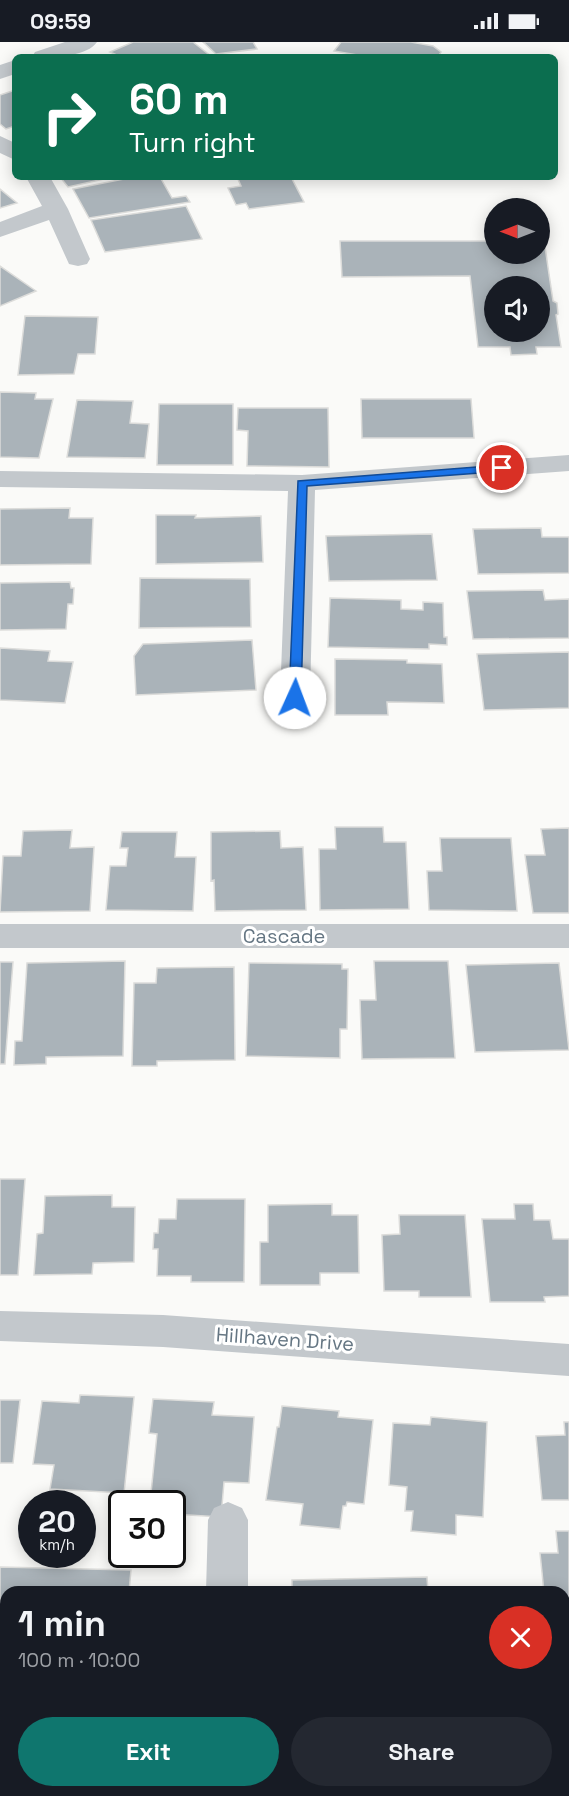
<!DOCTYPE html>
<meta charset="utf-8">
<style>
:root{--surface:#171b24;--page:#242831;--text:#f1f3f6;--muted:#9ea1a6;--accent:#0f766e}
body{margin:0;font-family:"Space Grotesk",sans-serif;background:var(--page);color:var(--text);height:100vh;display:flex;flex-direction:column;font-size:22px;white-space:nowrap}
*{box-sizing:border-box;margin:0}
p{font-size:20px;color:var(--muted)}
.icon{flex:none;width:33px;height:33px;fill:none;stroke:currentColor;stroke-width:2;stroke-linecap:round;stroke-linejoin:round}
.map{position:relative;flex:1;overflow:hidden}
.panel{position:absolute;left:0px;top:1544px;width:570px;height:212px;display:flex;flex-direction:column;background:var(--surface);border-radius:18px 18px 0 0;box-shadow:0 3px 15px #0003}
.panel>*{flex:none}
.hud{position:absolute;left:12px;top:12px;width:546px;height:126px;border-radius:9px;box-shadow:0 3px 15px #0003;background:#0b6e4f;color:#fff;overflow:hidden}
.needle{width:39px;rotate:270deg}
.controls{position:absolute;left:484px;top:156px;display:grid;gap:12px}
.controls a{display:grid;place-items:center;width:66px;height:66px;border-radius:50%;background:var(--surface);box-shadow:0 3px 15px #0003;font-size:30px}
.speed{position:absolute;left:18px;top:1448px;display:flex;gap:12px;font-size:30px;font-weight:700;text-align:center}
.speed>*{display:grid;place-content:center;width:78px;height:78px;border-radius:50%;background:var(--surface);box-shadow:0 3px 15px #0003;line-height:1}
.speed small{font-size:15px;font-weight:400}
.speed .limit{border:3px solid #111;border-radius:9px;background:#fff;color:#111}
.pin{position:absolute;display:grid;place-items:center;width:51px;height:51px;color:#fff;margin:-26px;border:3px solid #fff;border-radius:50%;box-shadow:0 2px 6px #0007}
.me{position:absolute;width:66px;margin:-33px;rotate:2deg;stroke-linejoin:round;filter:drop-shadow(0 0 4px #0008)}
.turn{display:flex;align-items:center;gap:21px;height:126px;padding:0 18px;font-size:27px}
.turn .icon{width:78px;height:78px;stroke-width:2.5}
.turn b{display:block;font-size:42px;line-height:51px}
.round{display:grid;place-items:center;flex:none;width:63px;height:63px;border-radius:32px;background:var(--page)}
.head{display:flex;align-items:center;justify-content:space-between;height:102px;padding:0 18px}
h1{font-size:36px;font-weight:600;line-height:45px}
.cta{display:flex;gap:12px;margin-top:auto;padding:12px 18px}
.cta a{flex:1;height:69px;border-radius:36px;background:var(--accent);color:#fff;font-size:24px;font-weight:600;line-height:69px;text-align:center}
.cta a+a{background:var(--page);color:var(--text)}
.status{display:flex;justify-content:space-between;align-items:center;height:42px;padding:0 30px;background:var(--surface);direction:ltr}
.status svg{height:16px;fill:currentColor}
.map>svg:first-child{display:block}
.building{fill:#aab3b9;stroke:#dcdcda;stroke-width:1.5;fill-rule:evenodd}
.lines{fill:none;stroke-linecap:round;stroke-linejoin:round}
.minor{fill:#c3c8cc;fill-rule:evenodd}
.route{fill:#1a73e8;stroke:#114b97;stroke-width:1.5}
.labels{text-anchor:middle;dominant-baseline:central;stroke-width:6;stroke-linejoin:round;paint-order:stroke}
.street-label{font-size:20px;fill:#657683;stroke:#fff}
</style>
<div class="status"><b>09:59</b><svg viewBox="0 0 49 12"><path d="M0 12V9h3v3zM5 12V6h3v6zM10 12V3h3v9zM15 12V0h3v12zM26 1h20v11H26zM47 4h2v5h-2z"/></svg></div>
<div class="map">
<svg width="569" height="1754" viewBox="0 0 569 1754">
<rect width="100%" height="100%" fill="#fafaf8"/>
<path class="building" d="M133,0H193L212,15H121L110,10Z
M203,0H253L257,7L216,12Z
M341,0H411L433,4L441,10L438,15H369L334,9Z
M15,48V84L6,87L0,82V53Z
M60,135H113L68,145Z
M134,135H160L172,156L186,154L190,160L89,176L73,147Z
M237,135H291L304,160L249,167L246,161L236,163L228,146L241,144Z
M0,147L17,161L0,166Z
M186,164L202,197L105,210L91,178Z
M540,198H544L553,259L557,261L558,272L556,273L561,305H536L537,312L511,313L510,305H478L470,234L342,235L340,199H495V212H540ZM495,244H540V290H495Z
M0,224L36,249L0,264Z
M25,274L98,275L95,312H78L74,332L18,333Z
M0,350L36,351L35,357H53L39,416L0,415Z
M361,357H471L474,396H362Z
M77,358L133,359L130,381L149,382L145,416L67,415Z
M159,362H233V423H157Z
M238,366H328L329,425L247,424L248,389L237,388Z
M70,466L69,476H93L91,522L0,523V467Z
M156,473H196L195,476L261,474L263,520L156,522Z
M541,486L542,495H569V531L478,532L473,487Z
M432,492L437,538L329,539L326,494Z
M140,536L250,537L251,585L139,586Z
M70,540L71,546H74L73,562H68L66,587L0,588V541Z
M543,548L545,558L569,557V596L473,597L467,549Z
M330,556L401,558V567L423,568V560L443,561L444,595H447V603L429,602V607L328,605Z
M252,598L256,648L136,653L134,614L143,602Z
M0,606L50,609L48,619L73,620L65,661L0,658Z
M569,610V666L484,668L477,612Z
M335,617L407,618V621L442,622L444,661L387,660L388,673H335Z
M335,785H383L384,800H406L409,867L320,868L319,807H336Z
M569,786V871H533L525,813H545L541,787Z
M72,788L70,806L94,805L90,869L0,870L3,814H21L23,789Z
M280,789L281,806L303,805L306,868L215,869L214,838L211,839V790Z
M122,790H177L175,815H196L193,869L106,868L110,824H126L128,806H120Z
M440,796H511L517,869L429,868L427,829H442Z
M125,919L123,1014L46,1015V1022L14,1023L15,999H22L27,921Z
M374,919H448L455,1016L362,1017L360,958H376Z
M0,920H13L5,1022H0Z
M249,921L342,922V927H348L347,987H340V1016L246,1014Z
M559,921L569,1008L475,1010L466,923Z
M234,925L235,1018L157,1019V1024H132L134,941H156L157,926Z
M0,1137H25L18,1233H0Z
M112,1153V1165H135L134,1220L93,1221L92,1232L34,1233L37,1192L43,1191L45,1154Z
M177,1157H245L244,1240H191V1234H157L158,1207H153L154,1191H158L159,1177H176Z
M332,1162V1173H358L359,1231H320V1243H260V1200H268V1163Z
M514,1162H533L534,1178H550L553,1197H569V1254L544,1255L545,1260H490L482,1177H515Z
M399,1173H465L471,1255H419V1249H384L382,1193L400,1192Z
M80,1353L134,1355L124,1451L50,1447L54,1423L33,1422L42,1359L79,1361Z
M153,1357L214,1360L212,1373L254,1375L249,1441L224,1440L221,1475L172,1472V1461H156L157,1451H151L157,1392L149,1391Z
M0,1358H20L13,1421H0Z
M282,1364L339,1369L338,1375L373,1378L364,1462L347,1460L346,1464H343L340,1487L300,1483L303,1462L266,1458L277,1385H279Z
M431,1375L487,1380L483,1475L456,1473V1493L411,1489L413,1469H405L407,1445L389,1443L393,1381L430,1383Z
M564,1380H569V1458H542L536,1394L565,1393Z
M556,1489H569V1576H564V1550H544L540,1511H558Z
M0,1525L131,1528L129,1550H6V1570H0Z
M427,1535L428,1550H292V1538Z
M564,1611H569V1680H564Z
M102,1749V1754H13V1751Z"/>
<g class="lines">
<path class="minor" d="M65,0H97C86,16 50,15 32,15L35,10Z
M15,18V32L0,37V23Z
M0,94L15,101V118L0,111Z
M26,135H50L68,167L90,217L87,222L78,224L69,222L49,178L0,195V180L42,164Z
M569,413V429L315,448L310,656L306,663L295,666L284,663L280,656L288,449L0,445V429L302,433Z
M0,882H569V906H0Z
M0,1269L163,1273L569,1302V1334L163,1305L0,1299Z
M228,1460L242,1466L248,1478V1550H206L208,1478L214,1466Z
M0,1634L6,1635V1675L0,1674Z
M202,1749H246V1754H202Z"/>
</g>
<path class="route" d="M502,423L508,426L506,429L307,444L301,656L300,658H291L289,656L298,439Z"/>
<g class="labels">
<g class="street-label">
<text x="284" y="894">Cascade</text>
<text transform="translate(285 1297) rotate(4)">Hillhaven Drive</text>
</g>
</g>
</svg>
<div class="controls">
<a><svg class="needle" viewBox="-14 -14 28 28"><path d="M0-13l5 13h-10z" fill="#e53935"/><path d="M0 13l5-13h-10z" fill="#9ea1a6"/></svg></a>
<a><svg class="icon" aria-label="sound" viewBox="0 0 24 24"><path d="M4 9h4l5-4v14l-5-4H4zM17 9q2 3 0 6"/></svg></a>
</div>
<div class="speed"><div>20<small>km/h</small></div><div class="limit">30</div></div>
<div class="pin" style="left:502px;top:426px;background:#d93025"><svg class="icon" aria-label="arrive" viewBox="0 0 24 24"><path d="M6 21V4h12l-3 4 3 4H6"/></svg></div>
<svg class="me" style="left:295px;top:656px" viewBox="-20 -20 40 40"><circle r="19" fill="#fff"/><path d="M0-13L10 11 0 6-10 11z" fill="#1a73e8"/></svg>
<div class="hud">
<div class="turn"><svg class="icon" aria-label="right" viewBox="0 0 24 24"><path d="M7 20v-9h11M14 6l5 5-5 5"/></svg><div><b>60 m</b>Turn right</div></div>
</div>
<section class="panel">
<div class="head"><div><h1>1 min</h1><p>100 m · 10:00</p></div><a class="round" style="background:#d93025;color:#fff"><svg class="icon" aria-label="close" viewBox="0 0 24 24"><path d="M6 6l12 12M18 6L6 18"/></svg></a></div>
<div class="cta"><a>Exit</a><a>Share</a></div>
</section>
</div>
